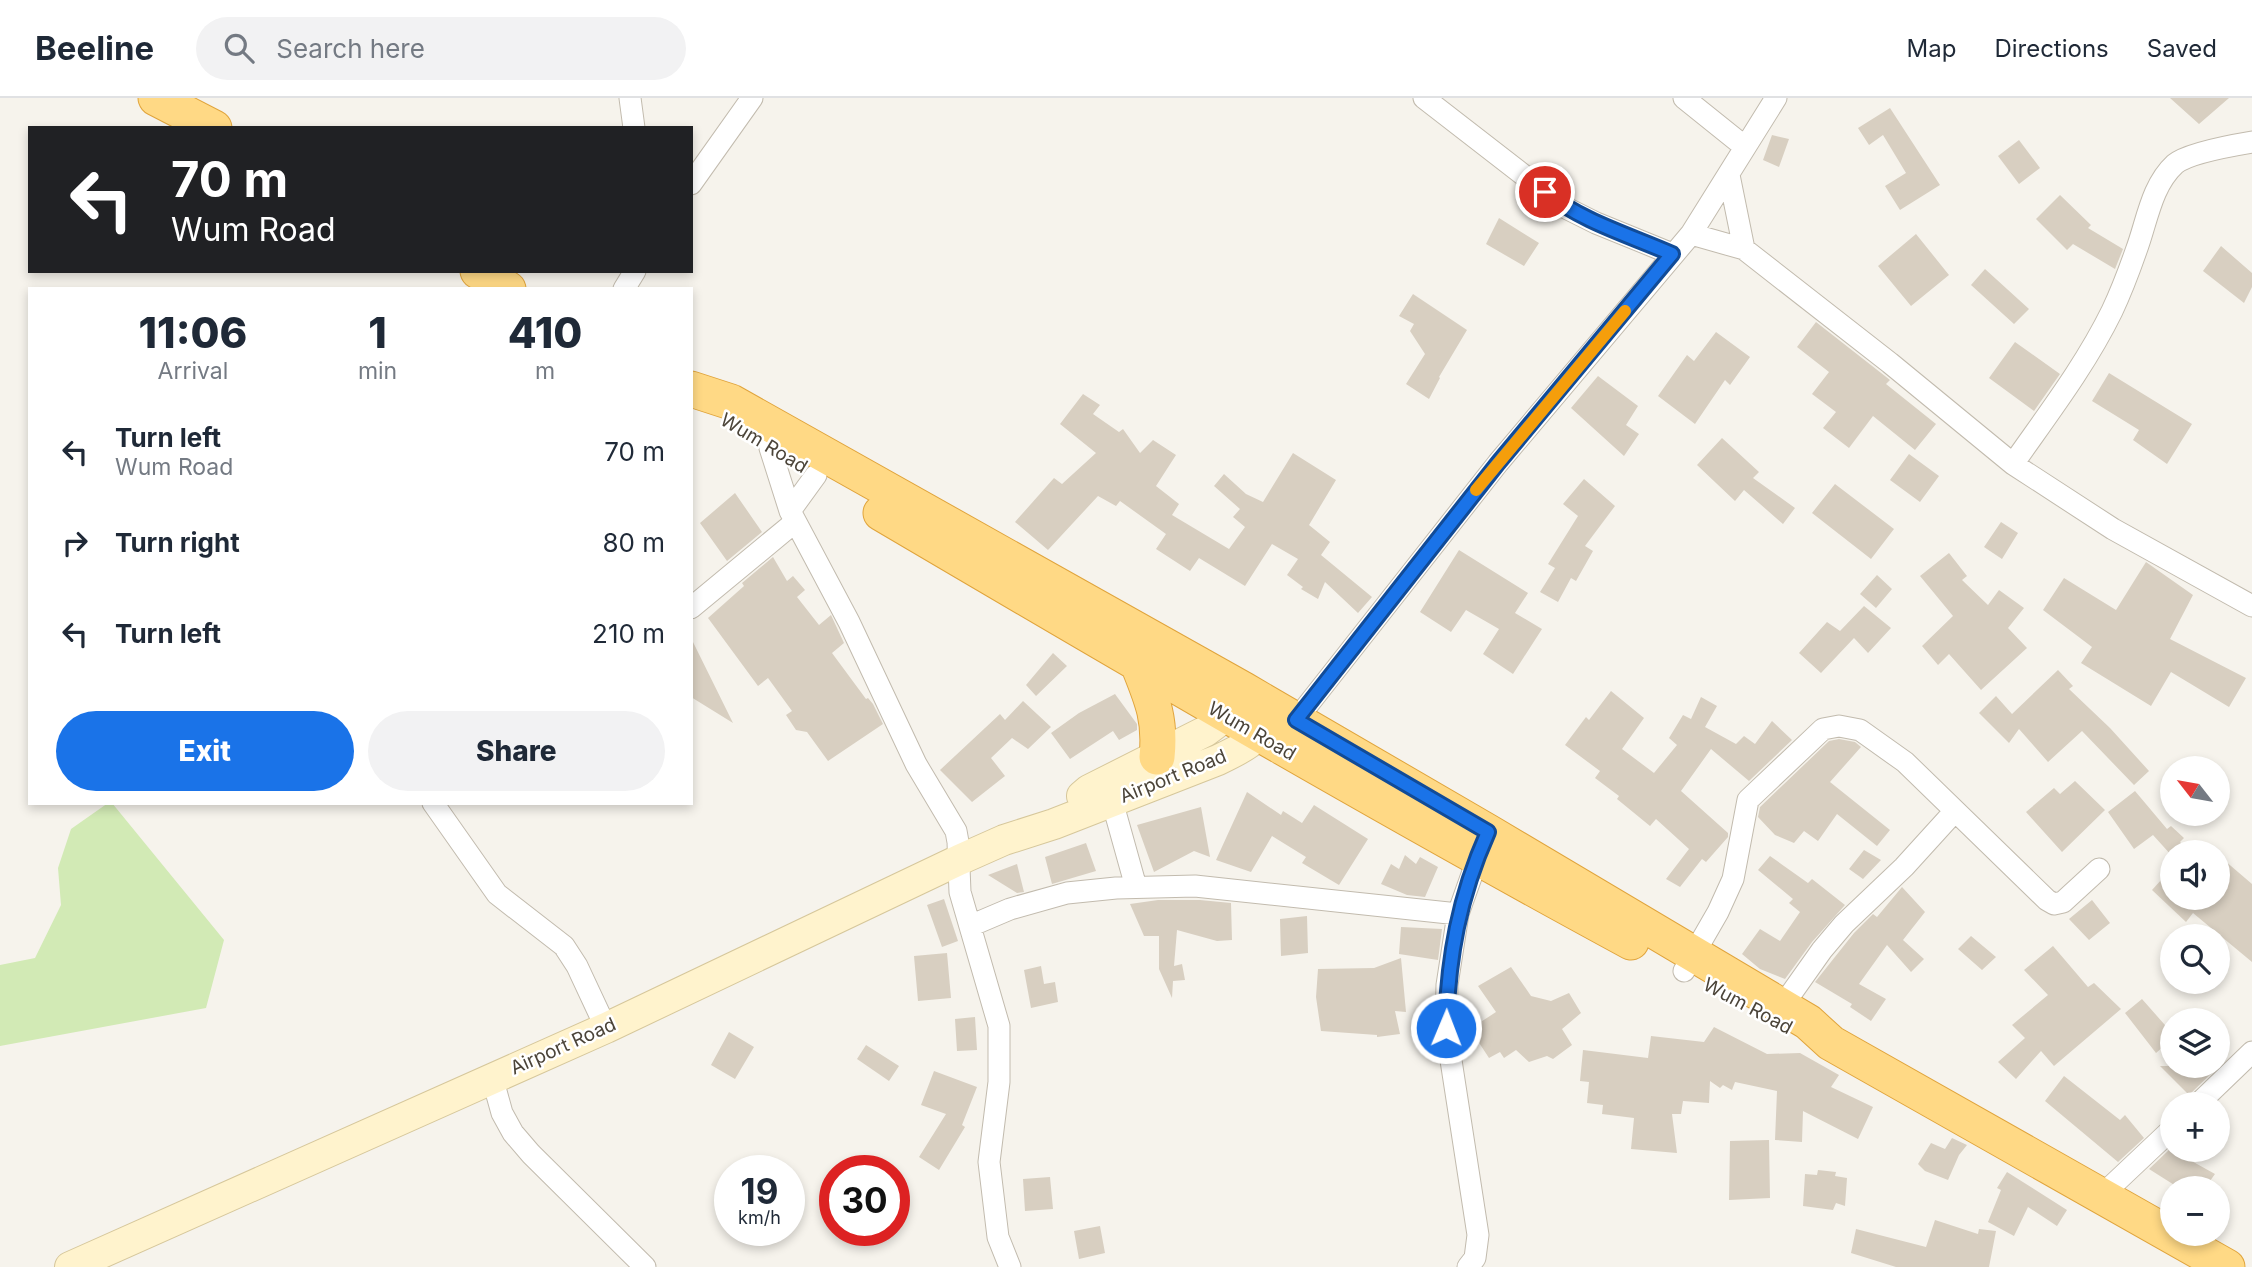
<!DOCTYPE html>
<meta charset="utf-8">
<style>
:root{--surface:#fff;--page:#f2f2f3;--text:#1f2937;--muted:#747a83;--line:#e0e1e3;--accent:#1a73e8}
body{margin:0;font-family:Inter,sans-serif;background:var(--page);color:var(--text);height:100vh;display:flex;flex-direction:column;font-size:26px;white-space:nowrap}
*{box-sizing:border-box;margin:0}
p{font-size:23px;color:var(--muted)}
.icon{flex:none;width:38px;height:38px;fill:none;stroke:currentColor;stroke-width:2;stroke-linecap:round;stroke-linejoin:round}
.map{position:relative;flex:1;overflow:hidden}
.panel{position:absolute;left:28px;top:189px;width:665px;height:518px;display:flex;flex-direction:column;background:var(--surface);border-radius:0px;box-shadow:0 4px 10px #0003}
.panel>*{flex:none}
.banner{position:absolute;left:28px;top:28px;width:665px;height:147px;border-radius:0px;box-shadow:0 4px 10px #0003;background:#202124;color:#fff;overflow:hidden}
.needle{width:46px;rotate:301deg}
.controls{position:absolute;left:2160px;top:658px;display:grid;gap:14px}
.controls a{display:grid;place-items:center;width:70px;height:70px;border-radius:50%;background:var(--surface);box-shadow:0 4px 10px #0003;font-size:35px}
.speed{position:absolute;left:714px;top:1057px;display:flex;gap:14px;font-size:35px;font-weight:700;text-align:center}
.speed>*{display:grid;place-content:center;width:91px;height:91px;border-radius:50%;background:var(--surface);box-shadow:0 4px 10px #0003;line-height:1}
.speed small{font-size:18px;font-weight:400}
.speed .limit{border:10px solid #d22;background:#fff;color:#111}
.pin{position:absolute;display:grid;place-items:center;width:60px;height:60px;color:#fff;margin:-30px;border:4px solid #fff;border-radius:50%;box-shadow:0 2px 7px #0007}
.me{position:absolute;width:77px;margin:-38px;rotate:1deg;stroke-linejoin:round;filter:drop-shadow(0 0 5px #0008)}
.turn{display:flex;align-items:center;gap:24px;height:147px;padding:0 28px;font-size:32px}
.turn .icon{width:91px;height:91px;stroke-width:2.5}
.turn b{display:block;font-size:49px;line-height:60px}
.eta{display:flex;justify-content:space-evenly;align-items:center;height:119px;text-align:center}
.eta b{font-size:42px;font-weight:800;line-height:49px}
.cta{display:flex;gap:14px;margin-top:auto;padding:14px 28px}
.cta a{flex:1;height:80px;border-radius:42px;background:var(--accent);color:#fff;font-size:28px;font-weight:800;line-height:80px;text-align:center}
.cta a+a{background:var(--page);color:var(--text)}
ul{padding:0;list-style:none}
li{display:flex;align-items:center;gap:21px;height:91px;padding:0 28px}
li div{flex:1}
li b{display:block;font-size:26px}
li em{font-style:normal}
header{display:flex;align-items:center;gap:42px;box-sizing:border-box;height:98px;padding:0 35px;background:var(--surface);border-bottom:2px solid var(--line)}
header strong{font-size:33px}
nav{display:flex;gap:38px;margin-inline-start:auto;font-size:24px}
.search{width:490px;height:63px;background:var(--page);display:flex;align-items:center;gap:18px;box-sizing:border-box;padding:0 24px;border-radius:38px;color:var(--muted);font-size:26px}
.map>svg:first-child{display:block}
.green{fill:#d2eab5}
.building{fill:#d8cfc1}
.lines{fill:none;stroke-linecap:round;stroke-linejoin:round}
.minor-casing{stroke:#c2bbae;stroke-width:23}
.secondary-casing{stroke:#d6c79b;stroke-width:32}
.trunk-casing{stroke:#e0a43c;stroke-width:37}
.minor{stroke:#fff;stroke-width:21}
.secondary{stroke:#fff3cd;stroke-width:30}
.trunk{stroke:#ffd985;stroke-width:35}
.route-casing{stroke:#114b97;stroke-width:18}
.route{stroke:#1a73e8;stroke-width:12}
.slow{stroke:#f59e0b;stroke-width:12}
.labels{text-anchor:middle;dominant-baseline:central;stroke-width:5;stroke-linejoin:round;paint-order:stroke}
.street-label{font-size:19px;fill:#4b4439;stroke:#fff}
</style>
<header>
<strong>Beeline</strong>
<div class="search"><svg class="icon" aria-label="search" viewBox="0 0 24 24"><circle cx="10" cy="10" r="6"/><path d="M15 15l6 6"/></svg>Search here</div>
<nav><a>Map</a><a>Directions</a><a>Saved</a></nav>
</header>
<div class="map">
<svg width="2252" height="1169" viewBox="0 0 2252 1169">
<rect width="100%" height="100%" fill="#f6f3ec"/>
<path class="green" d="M108,705H112L224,842L206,910L0,948V867L35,860L61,807L58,770L71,731Z"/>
<path class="building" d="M2170,0H2229L2199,26Z
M1890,10L1940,87L1900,112L1885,88L1906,75L1883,37L1869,47L1858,30Z
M1772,37L1789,41L1779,69L1763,62Z
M2019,42L2040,70L2019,86L1998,58Z
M2060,97L2091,127L2088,130L2123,151L2115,171L2073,146L2067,152L2036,121Z
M1499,120L1539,145L1524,168L1486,146Z
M1916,136L1949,177L1911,208L1878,168Z
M2221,148L2252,175V189L2244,205L2203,173Z
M1985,171L2029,211L2014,226L1971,187Z
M1413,196L1467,232L1439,279L1440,280L1429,301L1406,286L1425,256L1410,233L1414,226L1399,218Z
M1816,224L1890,282L1886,286L1936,326L1915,352L1873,318L1849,350L1823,330L1836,314L1812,296L1829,274L1797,249Z
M1716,234L1750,259L1730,287L1725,282L1695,326L1658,298L1687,257L1694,263Z
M2015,244L2060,276L2034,313L1989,280Z
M2109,275L2192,326L2167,366L2133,342L2139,332L2092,303Z
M1598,278L1638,308L1626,327L1639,336L1624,358L1571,310Z
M1083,296L1100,307L1093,316L1119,334L1123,331L1140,355L1153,342L1176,357L1156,388L1179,406L1172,417L1229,451L1245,429L1233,419L1240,411L1214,388L1224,376L1246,396L1263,404L1293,355L1336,382L1309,427L1330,444L1321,457L1372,499L1358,515L1325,484L1318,501L1301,491L1303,489L1287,477L1298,461L1272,446L1245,488L1199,460L1190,473L1156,451L1166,436L1120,403L1116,408L1098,398L1048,452L1015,424L1054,380L1062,386L1096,355L1060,326Z
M1722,340L1759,374L1753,380L1795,410L1783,426L1744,392L1735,403L1697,367Z
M1909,356L1939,378L1920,404L1890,382Z
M1584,381L1615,408L1585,448L1593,453L1576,483L1571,480L1558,504L1540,494L1555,470L1548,466L1578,418L1563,406Z
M1835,386L1894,431L1871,461L1812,415Z
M735,395L762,434L727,463L700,425Z
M2001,424L2018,435L2002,461L1984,449Z
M1459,452L1528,495L1515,515L1542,531L1513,576L1483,556L1499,531L1466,512L1451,534L1420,514Z
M1949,455L1967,478L1962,482L1988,507L1999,492L2024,510L2008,530L2027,550L1981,592L1949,556L1938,567L1922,548L1953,518L1920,478Z
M773,459L787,483L793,478L805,492L797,499L819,527L831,517L844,545L832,555L866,601L868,600L873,606L883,626L828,663L807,634L796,632L786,617L792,613L768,580L758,588L708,520L744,488L742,485Z
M2146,464L2193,497L2170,541L2246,580L2229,609L2171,574L2151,608L2081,565L2092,549L2043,512L2064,480L2116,512Z
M1877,477L1892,491L1876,510L1860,496Z
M1864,508L1891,530L1868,555L1854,540L1821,575L1799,555L1827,524L1840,533Z
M691,540L733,625L691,599Z
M1053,555L1067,568L1036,598L1026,587Z
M2058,572L2073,588L2069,591L2110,630L2149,673L2134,687L2082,633L2048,664L2019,631L2009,645L1979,615L1996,598L2012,616Z
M1611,593L1644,620L1622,651L1654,675L1677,647L1669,640L1683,617L1691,621L1701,599L1717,608L1705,629L1736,646L1744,638L1755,646L1772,623L1792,642L1749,683L1711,651L1681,693L1728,735V739L1706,764L1702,761L1680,789L1666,781L1689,751L1656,721L1650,728L1617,701L1619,698L1595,680L1600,673L1565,647L1586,619L1589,622Z
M1115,596L1137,626V632L1119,642L1113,633L1070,661L1051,635L1079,615Z
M1023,603L1051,629L1028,651L1012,640L991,660L1005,678L972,704L940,672L1000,616L1005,622Z
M1839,641L1855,644L1861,649L1830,684L1890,732L1877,748L1837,716L1818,743L1804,733L1794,745L1775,737L1758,719L1760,709L1829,643Z
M2075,683L2105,712L2062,754L2026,714L2054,690L2060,696Z
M2135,693L2167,731L2171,728L2184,740L2180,744L2191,754H2172V758L2153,737L2134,751L2108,714Z
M1247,694L1281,717L1283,713L1302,725L1314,707L1368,741L1339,787L1302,765L1306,759L1272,738L1251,774L1216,762Z
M1201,709L1210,759L1194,753L1154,774L1137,727Z
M1086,745L1096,773L1052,786L1045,759Z
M1864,752L1881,762L1863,781L1849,771Z
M2217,756L2252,786V864L2193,815L2186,824L2152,792L2172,770V800H2217Z
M1405,757L1416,766L1420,759L1438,769L1425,799L1407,797L1381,786L1391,766L1399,771Z
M1770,758L1808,785L1812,781L1845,807L1812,844L1785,881L1760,871L1742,856L1760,831L1780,843L1800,814L1789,805L1793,801L1758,772Z
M1017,766L1024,794L1017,795L988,777Z
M1902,789L1925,814L1903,842L1924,861L1911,874L1887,847L1859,886L1886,901L1871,923L1850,909L1852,906L1815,884L1854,835L1873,816L1877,819Z
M944,801L958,843L942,849L927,807Z
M1158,802H1200L1231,805L1232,842L1217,843L1177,832L1174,868L1182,866L1185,882L1173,883L1172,900L1159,871V838H1144L1130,806Z
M2092,802L2110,825L2089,842L2069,821Z
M1307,818L1308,855L1281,858L1280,821Z
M1401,829L1442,831L1438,862L1399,856Z
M1971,838L1996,859L1982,872L1958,851Z
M2053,848L2088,889L2094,885L2121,911L2054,968L2041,953L2016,981L1998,964L2025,940L2012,927L2048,897L2024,872Z
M947,855L951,900L918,903L914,858Z
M1401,860L1406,914L1395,913L1400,936L1377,939V937L1321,933L1316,899L1318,871L1374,870Z
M1041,868L1044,886L1055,884L1058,904L1031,910L1024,872Z
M1511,869L1531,898L1551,903L1569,895L1581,915L1562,931L1572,947L1553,961L1547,958L1529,964L1516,952L1504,960L1500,954L1489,960L1470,931L1496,914L1478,888Z
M2142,901L2172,935V941L2156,955L2125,915Z
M975,919L977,952L957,953L955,921Z
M1714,929L1767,956L1800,955L1839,977L1831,989L1873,1009L1858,1041L1803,1013L1802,1044L1775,1042L1777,993L1735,984L1732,992L1723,987L1720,990L1710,983L1709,1005L1683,1003L1681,1016H1672L1677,1055L1631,1051L1634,1020L1602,1016L1603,1007L1587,1005L1589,984L1580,983L1583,952L1648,960L1651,938L1704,944Z
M729,934L754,949L735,981L711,967Z
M866,947L899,968L889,983L857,961Z
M2160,968H2219L2189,997Z
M934,973L977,989L962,1027L965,1029L939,1072L919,1059L946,1016L921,1007Z
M2064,978L2120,1022L2125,1017L2144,1040L2118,1064L2045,1003Z
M1952,1040L1967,1047L1959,1057L1948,1082L1925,1073L1918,1066L1931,1045L1945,1051Z
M1769,1042L1770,1100L1729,1102L1730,1043Z
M2170,1051L2215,1076L2205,1090H2179L2149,1071Z
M1818,1072L1836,1074L1835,1078L1847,1080L1845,1108L1836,1105L1833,1112L1803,1108L1805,1076L1817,1077Z
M2007,1074L2067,1112L2057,1128L2028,1109L2014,1138L1988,1124L2001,1092L1997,1090Z
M1050,1079L1053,1111L1025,1113L1023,1081Z
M1935,1122L1978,1136L1979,1131L1996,1133L1989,1169H1896L1851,1155L1856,1131L1926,1149Z
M1100,1128L1105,1155L1079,1161L1074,1133Z"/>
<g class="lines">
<g class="minor-casing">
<path id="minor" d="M630,0L634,30
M1424,0L1566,110L1596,125L1672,156
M1684,0L1745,49
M1729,77L1744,151
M691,86L752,0
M1691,136L1744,151L1890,265L2013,366L2113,431L2252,508
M624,191L635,173
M770,350L790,413L849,524L916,666L956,733L958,744L960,794L999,928V984L989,1064L998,1139L1010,1169
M2013,366C2048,316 2085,268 2112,213C2121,194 2129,173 2136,153C2147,124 2151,88 2175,66C2188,55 2234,47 2252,44
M790,413L816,377
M691,510L795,424
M1296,622L1498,365L1691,136L1776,0
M1112,703L1136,789
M433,705L497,796L564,848L577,868L606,930
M970,828L1010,811L1067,795L1116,790L1195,788L1458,816
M1684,873L1718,814L1733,781L1748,702L1823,631L1839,628L1860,632L1905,664L2047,802L2054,806L2063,804L2099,771
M1776,917L1822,852L1844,826L1904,769L1954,714
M492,979L502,1015L513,1035L531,1056L645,1169
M2198,1006L2252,954
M2101,1098L2172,1031
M1468,1169L1475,1160L1478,1137L1446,930L1447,887L1458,816L1481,751"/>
</g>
<g class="secondary-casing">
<path id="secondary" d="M1082,698L1089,692L1206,633L1226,618L1239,599
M70,1169L606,930L959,762L1004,742L1054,726L1218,662C1243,650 1257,643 1272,620"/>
</g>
<g class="trunk-casing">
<path id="trunk" d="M156,0L214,30
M478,173L508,191
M691,291L731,304L1244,592L1488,734L1808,924L1831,945L2227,1169
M881,415C1129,561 1378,707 1631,844
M1138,566C1152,601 1161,621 1157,659"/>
</g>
<use href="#minor" class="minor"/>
<use href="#secondary" class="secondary"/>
<use href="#trunk" class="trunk"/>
</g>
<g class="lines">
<g class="route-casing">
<path id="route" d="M1446,930C1448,859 1459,799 1488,734L1296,622L1498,365L1672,156C1629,137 1583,124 1545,94"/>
</g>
<use href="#route" class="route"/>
<path class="slow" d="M1476,392L1625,213"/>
</g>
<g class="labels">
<g class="street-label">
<text transform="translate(764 345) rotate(31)">Wum Road</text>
<text transform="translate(1252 633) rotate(30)">Wum Road</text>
<text transform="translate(1173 678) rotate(-22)">Airport Road</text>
<text transform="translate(1748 908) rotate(28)">Wum Road</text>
<text transform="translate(563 948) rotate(-24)">Airport Road</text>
</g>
</g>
</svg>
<div class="controls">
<a><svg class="needle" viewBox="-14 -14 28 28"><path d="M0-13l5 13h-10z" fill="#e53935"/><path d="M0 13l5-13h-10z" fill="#747a83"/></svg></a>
<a><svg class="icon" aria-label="sound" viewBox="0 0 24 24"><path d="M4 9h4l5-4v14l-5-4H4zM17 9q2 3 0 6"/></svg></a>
<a><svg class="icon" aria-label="search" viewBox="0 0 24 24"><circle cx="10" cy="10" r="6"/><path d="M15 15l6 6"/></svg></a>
<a><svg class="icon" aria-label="layers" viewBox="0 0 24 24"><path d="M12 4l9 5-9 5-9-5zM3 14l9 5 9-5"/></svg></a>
<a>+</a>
<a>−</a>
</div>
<div class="speed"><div>19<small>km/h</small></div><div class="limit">30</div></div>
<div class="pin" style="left:1545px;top:94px;background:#d93025"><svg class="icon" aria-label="arrive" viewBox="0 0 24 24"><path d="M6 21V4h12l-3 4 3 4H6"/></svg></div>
<svg class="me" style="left:1446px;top:930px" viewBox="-20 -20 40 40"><circle r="17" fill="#1a73e8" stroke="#fff" stroke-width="3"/><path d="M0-11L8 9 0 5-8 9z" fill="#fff"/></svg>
<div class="banner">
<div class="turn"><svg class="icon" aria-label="left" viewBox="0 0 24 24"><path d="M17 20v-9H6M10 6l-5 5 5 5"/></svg><div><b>70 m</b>Wum Road</div></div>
</div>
<section class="panel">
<div class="eta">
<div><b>11:06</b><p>Arrival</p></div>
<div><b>1</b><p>min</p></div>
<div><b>410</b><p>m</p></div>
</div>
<ul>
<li><svg class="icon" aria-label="left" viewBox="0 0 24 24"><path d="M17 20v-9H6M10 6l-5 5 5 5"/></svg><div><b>Turn left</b><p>Wum Road</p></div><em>70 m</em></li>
<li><svg class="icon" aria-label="right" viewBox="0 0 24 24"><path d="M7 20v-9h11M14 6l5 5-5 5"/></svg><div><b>Turn right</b></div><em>80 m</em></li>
<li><svg class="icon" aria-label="left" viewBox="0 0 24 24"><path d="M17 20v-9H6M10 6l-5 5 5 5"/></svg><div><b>Turn left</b></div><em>210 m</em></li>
</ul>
<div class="cta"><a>Exit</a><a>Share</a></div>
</section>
</div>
